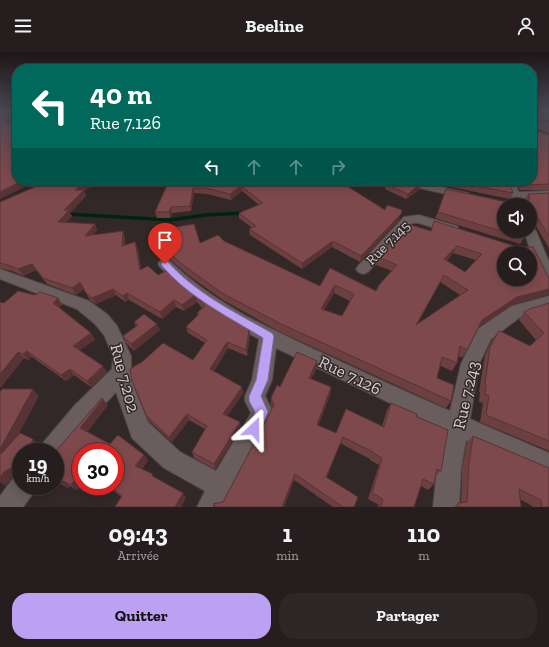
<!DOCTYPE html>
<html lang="fr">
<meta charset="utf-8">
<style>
:root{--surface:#261e1e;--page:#2e2727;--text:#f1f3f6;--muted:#a4a2a4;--line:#423c3c;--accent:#bca0f2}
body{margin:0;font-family:"Zilla Slab",serif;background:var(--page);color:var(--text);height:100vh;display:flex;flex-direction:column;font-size:15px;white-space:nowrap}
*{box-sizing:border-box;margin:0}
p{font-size:13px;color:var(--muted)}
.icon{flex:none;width:22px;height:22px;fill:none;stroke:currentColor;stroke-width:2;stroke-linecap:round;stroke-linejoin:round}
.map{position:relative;height:455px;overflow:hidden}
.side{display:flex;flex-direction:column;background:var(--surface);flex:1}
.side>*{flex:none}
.top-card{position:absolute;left:12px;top:12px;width:525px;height:122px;border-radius:16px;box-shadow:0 2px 10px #0003,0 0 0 1px var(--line);background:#00695c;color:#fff;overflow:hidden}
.tools{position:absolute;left:497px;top:146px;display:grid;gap:8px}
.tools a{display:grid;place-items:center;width:40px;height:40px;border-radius:50%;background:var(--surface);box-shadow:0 2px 10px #0003,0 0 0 1px var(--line);font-size:20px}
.speed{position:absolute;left:12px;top:391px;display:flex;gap:8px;font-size:20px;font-weight:700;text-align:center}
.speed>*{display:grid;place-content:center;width:52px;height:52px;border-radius:50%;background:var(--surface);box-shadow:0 2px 10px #0003,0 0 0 1px var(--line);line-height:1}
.speed small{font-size:10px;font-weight:400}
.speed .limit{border:6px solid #d22;background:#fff;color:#111}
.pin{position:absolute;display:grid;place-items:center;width:34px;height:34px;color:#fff;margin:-41px -17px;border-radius:50% 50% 50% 0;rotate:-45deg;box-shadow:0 0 4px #0007}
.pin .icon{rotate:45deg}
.me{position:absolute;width:44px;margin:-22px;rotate:23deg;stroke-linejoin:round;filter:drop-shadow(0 0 3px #0008)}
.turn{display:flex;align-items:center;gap:14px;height:84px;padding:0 12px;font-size:18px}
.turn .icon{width:52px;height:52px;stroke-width:2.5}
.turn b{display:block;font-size:28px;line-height:34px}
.lanes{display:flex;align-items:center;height:38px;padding:0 12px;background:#0003;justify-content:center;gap:20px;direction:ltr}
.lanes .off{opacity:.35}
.eta{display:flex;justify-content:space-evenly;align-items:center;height:68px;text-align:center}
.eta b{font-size:24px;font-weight:700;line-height:28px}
.action{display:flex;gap:8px;margin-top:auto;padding:8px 12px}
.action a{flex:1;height:46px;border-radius:16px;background:var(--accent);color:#111;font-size:16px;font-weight:700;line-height:46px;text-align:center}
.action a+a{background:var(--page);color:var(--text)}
header{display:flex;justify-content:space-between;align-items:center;height:52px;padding:0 12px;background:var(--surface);font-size:18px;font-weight:700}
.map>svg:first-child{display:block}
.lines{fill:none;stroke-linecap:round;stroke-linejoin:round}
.stream{stroke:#002410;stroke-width:3.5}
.street-casing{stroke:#4e4546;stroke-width:2}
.street{fill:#695d5d;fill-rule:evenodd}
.wall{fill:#6c3f41;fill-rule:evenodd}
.shaded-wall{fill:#583335}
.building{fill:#7e494c;stroke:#583335;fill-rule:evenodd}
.route{fill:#bca0f2;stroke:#7a689d}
.labels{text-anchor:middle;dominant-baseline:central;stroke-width:3;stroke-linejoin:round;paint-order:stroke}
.street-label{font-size:14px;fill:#d6cfcf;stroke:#322828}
.near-street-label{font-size:17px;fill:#d6cfcf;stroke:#322828}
</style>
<header><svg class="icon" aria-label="menu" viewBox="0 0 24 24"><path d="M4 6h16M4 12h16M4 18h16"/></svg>Beeline<svg class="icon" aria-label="person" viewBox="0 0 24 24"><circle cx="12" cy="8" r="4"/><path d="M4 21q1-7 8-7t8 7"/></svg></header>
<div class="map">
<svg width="549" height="455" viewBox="0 0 549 455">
<rect width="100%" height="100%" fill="#322828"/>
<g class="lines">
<path class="stream" d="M67,162L170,168L206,163L243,161"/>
<g class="street-casing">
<path id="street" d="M14,68H17V79L8,75Z
M288,129H301L304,131L329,129L328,131C314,135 298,142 288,129Z
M395,129H414L468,141L470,143L464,146L396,131Z
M504,129H514L519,140L549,139V145L523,146L525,153H515Z
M419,163L457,174L459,177L457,180L453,181L418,171H412L368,220L363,222L358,220L356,217L358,214L404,165Z
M530,175L534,176L536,179L549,210V228L544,227L532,204L524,179H530Z
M165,207L170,209C213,251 266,275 320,300C363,320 406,340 450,359L461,312L478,277L512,254L549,244V256L523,263L491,287L479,312L470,367L549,401V425L466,388L461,417L459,455H433L437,417L446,378L276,296L272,328L265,344L273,360L224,455H197L205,439L164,416L132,386L116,340L91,367L58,408L55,409V400H38L42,392L75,353L112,317L113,304L104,283L95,272L77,257L0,227V217L89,249L107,262L117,274L131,304V321L134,335L148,370L180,400L216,419L251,361L245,349V344L252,328L259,287C222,268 189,245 160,215L158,212L160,209Z
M21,422V434H35L32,443L23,455H0V444L14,425Z"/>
</g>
<use href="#street" class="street"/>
</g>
<path class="wall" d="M0,58H17V129H36L0,147ZM13,67H16V75L9,72Z
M532,58L549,59V68L533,67V69L549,71V81L533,75L534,78L549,83V138H520L515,129H532Z
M169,129L296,131L399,168L360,210L332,195L302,217L250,183L249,177L252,176L239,166V161L259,153L242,139L231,148L207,142L194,141L191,159L172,161L170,166H157L155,160Z
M422,129H508L513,141L510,147Z
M386,132H420L419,138L406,147L385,137Z
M84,139L86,144L70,161L72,164L66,171L95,172L97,178L93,183L125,185V193L135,190L138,197L141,217L158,223L166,219L204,250L249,277L250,284L247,304L228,296L214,319L242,335L243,341L227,364L241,375L215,417L194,406L192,400L205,377L189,368L172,390L149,369L146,363L193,308L205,291L188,281L186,275L198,264L197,261L202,256L197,250L184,259L176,255L162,267L129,248L125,250L116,243L96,252L90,248L84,237L76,243L47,232L36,218L23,224L12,219L0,216V150Z
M549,141V196L530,164V153H525L526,151L525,147L528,142Z
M516,148L514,153L524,186L520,192L435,166L438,160L507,150Z
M434,169L549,226L512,253L479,275L467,298L462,306L458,303L457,311L452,319L439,313L437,326L451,349L446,356L280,280L223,248L188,223L171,208L168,196L200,191L224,189L320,234L330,216L376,239L392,219L376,213L378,205L431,179ZM453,201L476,208L465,220L447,209ZM440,230L460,243L417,272ZM334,241L350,249L342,264L324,258Z
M35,243L58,246L62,253L59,255L91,281L95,288L79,298L107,320L91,335L74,323L66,329L32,305L28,308L24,306L0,336L4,251Z
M549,251V399L480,370L483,351L479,350L480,340H479L485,303L492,288L498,280L530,294L536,288L519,268L524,260Z
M134,270L160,278L134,299L126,291L123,284L136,275Z
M317,309L316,317L311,327L331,335L330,343L318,374L336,381L382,374L387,358L391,351L417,365L441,419L436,423L434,432L428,438L421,434L414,455H378L379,453L368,447L379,413L370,408V407L340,391L327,425L354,455H333L294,428L284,455H214L213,452L223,450L273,356L271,354V346L280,335Z
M108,353L87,380L110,392L148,408L142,417L186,445L181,455H115L121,445L108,434H115L81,400V433L77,438L70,434L68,436L55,429V400Z
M473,384L549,455H532V454L520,447L521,455H454L458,451H461L462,417L467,390Z"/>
<path class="shaded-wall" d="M11,63L13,67L7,75L4,71Z
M22,129H36L0,147V140Z
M89,129H100L84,139L86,144L70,161L72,164L62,176L58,170L75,138Z
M420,132L419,138L406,147L408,142Z
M241,134L242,139L231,148L230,142Z
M193,136L194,141L191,159L190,154Z
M171,155L172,161L170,166L169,160Z
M402,158L399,168L360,210L361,204Z
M95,172L97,178L87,191L85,184Z
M123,179L125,185L124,200L122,194Z
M333,189L332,195L302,217V211Z
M135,190L138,197L142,224L140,218Z
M457,194L453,201L441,215L444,207Z
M32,212L36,218L23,224L18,217Z
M444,223L440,230L413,281L416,273Z
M80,230L84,237L76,243L72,236Z
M335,233L334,241L320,265L321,257Z
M113,237L116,243L96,252L92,246Z
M549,237V243L512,253L477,276L482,268L517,245Z
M127,241L129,248L125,250L123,244Z
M195,243L197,250L184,259L182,253Z
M58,246L62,253L57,257L53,251Z
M174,248L176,255L162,267L160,260Z
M157,272L160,278L134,299L131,292Z
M249,277L250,284L247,304L246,298Z
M91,281L95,288L77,300L73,294Z
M227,290L228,296L212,323L210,317Z
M27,299L32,305L28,308L23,302Z
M18,300L24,306L0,336V322Z
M317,309L316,317L308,334L309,326Z
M103,314L107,320L91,335L87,329Z
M70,317L74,323L66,329L61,323Z
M242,335L243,341L225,368L223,362Z
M331,335L330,343L316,380L317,373Z
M33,337L39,344L6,406L0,401V397Z
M103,347L108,353L85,382L80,376Z
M187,362L189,368L172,390L169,385Z
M240,370L241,375L215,417L214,412Z
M343,385L340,391L325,431L326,425Z
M33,387L40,393L37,400L30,395Z
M47,396L52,400H47Z
M144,403L148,408L140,419L135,414Z
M20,406L21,407V420L20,421L13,424L6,434L0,430V425L5,419Z
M81,420V433L77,438L71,433Z
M295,422L294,428L284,455H282Z
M63,429L70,434L68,436L61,431Z
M183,441L186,445L181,455H175Z"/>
<path class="building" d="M0,58H17V129H22L0,140ZM16,62V75L4,71L11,63Z
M532,58L549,59V64L534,62L533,64V69L549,71V75L535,70L533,72L534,78L549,83V132L523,133L521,129H532Z
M43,129H89L75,138H84L64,158H69L58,170L95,172L85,184L123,179L122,194L135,190L140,218L148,214L158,223L166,219L204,250L249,277L246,298L227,290L210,317L242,335L223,362L240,370L214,412L192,400L207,374L187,362L169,385L146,363L132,329L130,317L142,310L163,291L193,308L207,288L186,275L199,262L197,261L205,254L195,243L182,253L174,248L160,260L127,241L123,244L113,237L92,246L86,241L80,230L72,236L43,226L32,212L18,217L8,213L0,211V150L37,134Z
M169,129H292L296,131L307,132L321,129H339L385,158L387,153L402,158L401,162L361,204L333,189L302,211L249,177L256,174L239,161L263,151L241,134L230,142L206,136H193L190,154L171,155L169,160H155Z
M390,129H407L420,132L408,142L386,132Z
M450,129H508L513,141Z
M446,137L507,150L509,148H516L512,150L514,153H504V179H523L524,186L438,160Z
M549,141V184L527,149L530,147L528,142Z
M434,169L518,195H533L549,226V237L517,245L482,268L467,298L460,294L457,311L442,305L437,326L454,333L451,349L281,272L222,241L186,215L169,201L168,196L169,176L194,172L200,191L218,183L224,189L320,234L330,216L376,239L379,233L397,213L378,205L408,172L431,179ZM457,194L482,202L465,220L444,207ZM504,201H530V227H504ZM444,223L468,238L416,273ZM335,233L354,242L342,264L321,257Z
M18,239L35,243L40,240L58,246L53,251L91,281L73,294L103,314L87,329L70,317L61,323L27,299L23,302L18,300L0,322V250L4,251Z
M549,251V389L486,363L489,344L485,342L486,333L485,332L490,295L498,280L500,279L530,294L544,281L524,260L530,257Z
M144,262L157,272L131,292L123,284L138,273L134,270Z
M297,300L317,309L309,326L331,335L317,373L336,381L346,357L384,375L391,351L417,362V365L448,378L441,419L437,417L434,432L423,427L414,455H381L383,447L372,441L382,406L373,401V400L343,385L326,425L358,445L354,455H343L295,422L282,455H214L215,454L213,452L223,450L274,353L271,346L277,333L280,335Z
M2,337H33L0,397V340Z
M102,346L103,347L80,376L110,392L118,383L144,403L135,414L153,422L152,424L183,441L175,455H115L122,444L109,434H115V400H81V420L71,433L63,429L61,431L55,428V400Z
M20,381L33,387L30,395L47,396V400H21V407L20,406L12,416L5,419L0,425V401L1,402Z
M473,384L549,416V455H542L541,448L519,437L521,455H458V451L467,450L469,411Z"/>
<linearGradient id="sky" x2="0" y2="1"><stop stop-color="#1c1616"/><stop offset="0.48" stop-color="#494853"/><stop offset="1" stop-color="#494853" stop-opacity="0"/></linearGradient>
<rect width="549" height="122" fill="url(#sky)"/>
<path class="route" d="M165,209L168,210C197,242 235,260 272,281L274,284L268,328L261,344L268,360L259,382L254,384L249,382L247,377L255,360L249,349V344L256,328L263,286C227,264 190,246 162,214L161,212Z"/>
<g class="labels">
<g class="street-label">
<text transform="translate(388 191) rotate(-45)">Rue 7.145</text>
</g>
<g class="near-street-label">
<text transform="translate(350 323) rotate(26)">Rue 7.126</text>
<text transform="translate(125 326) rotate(75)">Rue 7.202</text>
<text transform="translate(466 343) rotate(-77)">Rue 7.243</text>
</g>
</g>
</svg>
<div class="tools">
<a><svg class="icon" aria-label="sound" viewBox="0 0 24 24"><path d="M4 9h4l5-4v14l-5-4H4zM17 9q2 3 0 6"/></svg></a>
<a><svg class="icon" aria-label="search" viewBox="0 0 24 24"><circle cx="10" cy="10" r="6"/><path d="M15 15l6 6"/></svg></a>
</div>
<div class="speed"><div>19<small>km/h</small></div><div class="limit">30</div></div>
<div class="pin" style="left:165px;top:212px;background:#d93025"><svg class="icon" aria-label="arrive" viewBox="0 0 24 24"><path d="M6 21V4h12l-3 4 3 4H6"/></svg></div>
<svg class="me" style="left:254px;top:377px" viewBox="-20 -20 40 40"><path d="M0-17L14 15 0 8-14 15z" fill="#bca0f2" stroke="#fff" stroke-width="4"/></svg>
<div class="top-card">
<div class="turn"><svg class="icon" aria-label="left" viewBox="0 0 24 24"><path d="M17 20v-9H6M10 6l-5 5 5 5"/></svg><div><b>40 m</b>Rue 7.126</div></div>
<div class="lanes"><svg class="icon" aria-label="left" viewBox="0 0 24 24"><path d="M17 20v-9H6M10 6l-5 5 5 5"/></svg><svg class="icon off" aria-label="ahead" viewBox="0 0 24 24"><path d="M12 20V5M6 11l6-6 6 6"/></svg><svg class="icon off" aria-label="ahead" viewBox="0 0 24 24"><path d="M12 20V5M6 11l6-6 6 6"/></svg><svg class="icon off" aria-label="right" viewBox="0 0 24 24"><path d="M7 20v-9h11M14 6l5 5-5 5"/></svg></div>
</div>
</div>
<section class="side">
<div class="eta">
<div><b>09:43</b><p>Arrivée</p></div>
<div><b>1</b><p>min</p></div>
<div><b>110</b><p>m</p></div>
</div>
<div class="action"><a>Quitter</a><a>Partager</a></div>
</section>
